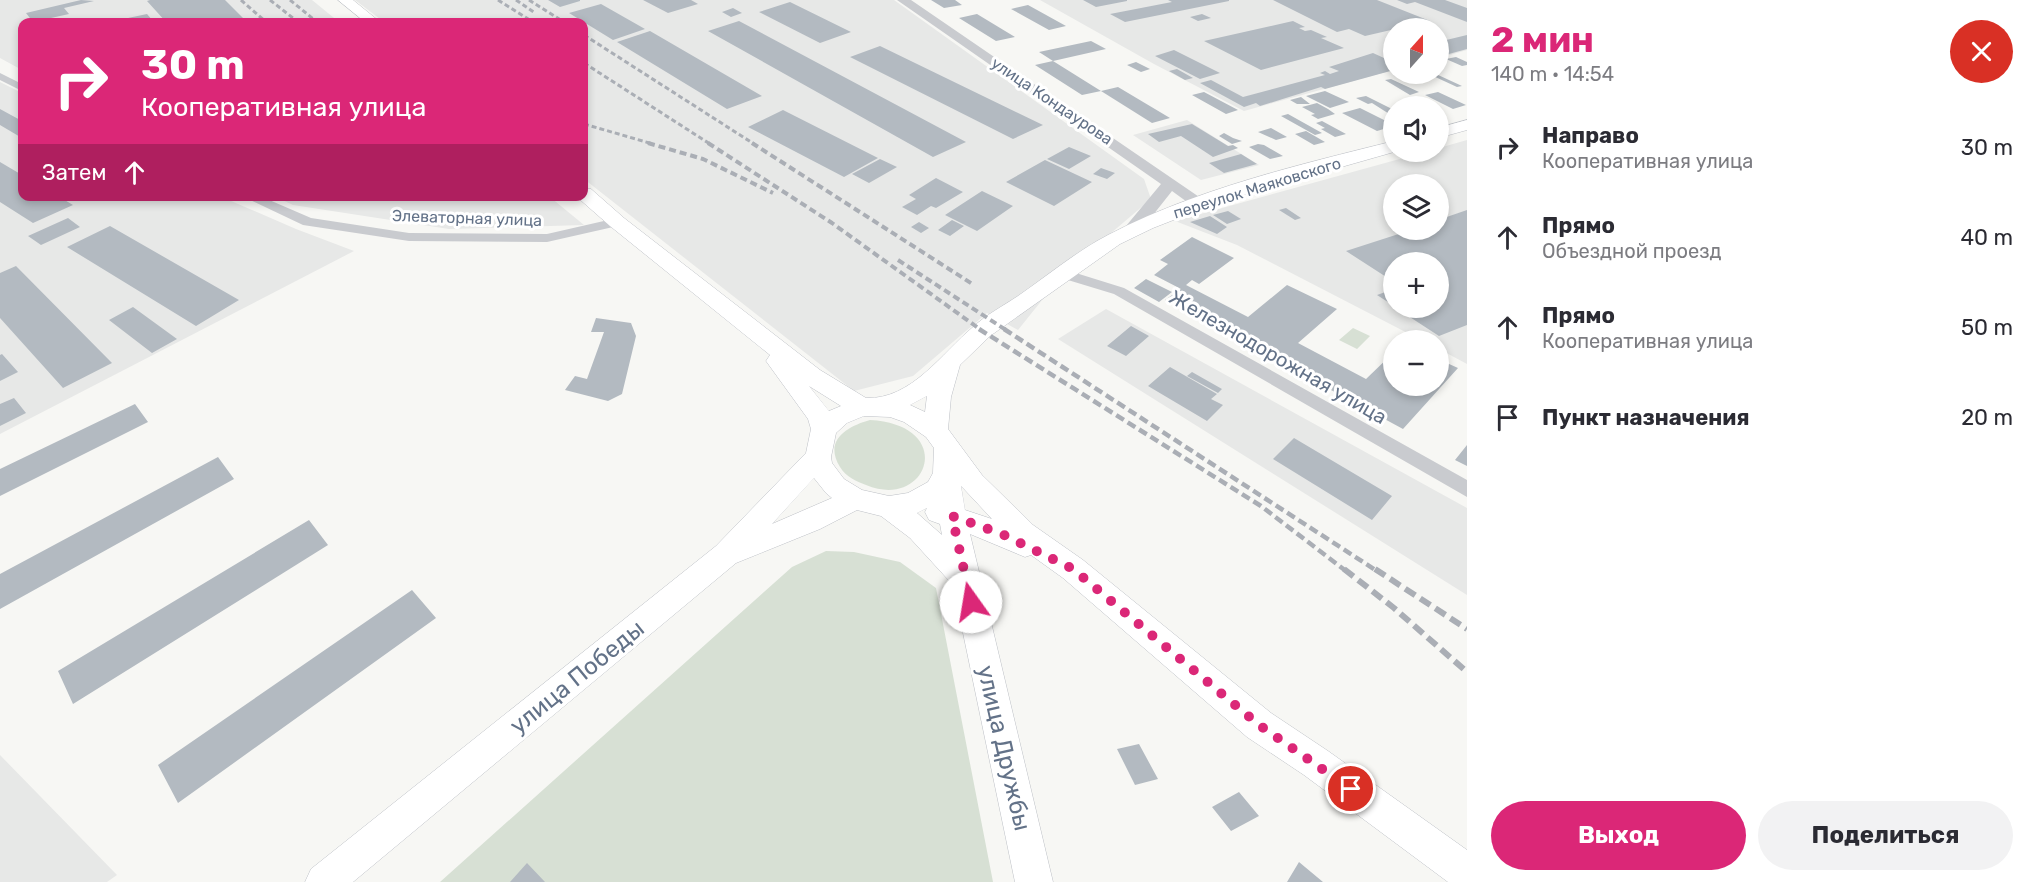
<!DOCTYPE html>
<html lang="ru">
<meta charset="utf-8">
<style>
:root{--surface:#fff;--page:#f2f2f3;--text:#2b2b33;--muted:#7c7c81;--accent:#db2777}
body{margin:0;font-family:Rubik,sans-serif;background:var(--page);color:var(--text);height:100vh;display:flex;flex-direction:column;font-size:22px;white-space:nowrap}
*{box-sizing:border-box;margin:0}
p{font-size:20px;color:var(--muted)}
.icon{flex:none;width:33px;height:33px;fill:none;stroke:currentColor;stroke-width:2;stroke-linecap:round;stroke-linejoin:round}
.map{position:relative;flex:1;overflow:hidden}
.drawer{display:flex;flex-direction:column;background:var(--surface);width:570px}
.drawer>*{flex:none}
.hud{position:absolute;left:18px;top:18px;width:570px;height:183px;border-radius:12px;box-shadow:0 3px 9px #0003;background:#db2777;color:#fff;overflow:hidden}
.needle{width:39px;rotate:21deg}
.controls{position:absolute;left:1383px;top:18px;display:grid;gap:12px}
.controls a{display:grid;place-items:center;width:66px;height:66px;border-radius:50%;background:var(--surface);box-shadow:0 3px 9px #0003;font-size:30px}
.pin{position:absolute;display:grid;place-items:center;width:51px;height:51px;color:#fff;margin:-26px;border:3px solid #fff;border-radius:50%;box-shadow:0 2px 6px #0007}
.me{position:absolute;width:66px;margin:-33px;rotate:347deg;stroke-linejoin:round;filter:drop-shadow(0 0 4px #0008)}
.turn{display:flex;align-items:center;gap:21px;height:126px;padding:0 24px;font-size:27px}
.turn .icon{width:78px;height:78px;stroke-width:2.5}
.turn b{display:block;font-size:42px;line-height:51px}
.then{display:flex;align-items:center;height:57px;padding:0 24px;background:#0003;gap:12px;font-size:22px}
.round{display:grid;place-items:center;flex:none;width:63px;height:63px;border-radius:32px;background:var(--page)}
.head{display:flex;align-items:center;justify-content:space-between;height:102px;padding:0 24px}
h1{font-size:36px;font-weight:700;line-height:45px;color:var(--accent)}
.primary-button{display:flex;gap:12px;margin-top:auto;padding:12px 24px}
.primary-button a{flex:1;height:69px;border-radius:36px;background:var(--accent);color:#fff;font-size:24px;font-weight:700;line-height:69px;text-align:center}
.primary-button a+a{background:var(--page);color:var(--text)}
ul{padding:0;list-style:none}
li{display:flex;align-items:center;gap:18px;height:90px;padding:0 24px}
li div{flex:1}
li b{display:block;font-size:22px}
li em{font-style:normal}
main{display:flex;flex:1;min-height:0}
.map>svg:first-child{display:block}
.built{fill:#e7e8e7;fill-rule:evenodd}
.green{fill:#d7e0d4}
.building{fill:#b3bac1}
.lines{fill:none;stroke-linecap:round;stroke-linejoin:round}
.secondary-casing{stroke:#bdc0c6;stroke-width:1}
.minor{fill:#c9cbcf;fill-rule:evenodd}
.tertiary{fill:#c9cbcf;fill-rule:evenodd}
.secondary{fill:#fff;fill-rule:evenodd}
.rail-far3{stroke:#aaaeb5;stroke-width:3;stroke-dasharray:5 3;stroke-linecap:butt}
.rail-far2{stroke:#aaaeb5;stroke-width:4;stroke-dasharray:7 4;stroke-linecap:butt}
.rail-far1{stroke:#aaaeb5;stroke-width:4.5;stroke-dasharray:9 4.5;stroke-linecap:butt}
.rail{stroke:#aaaeb5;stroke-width:6;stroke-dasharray:12 6;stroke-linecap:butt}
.route{stroke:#db2777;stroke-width:10;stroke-dasharray:0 18}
.labels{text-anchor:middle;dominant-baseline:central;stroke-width:6;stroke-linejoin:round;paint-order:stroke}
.far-street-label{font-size:16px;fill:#637288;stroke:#fff}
.street-label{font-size:20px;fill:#637288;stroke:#fff}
.near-street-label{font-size:24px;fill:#637288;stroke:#fff}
</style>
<main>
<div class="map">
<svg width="1467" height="882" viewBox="0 0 1467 882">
<rect width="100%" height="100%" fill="#f7f7f4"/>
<path class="built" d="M0,0H312L339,22H22V70L0,58Z
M355,0H894L1144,179L1151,199L1063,274L1018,330L987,313L913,376L854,391L584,179V22H384Z
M1040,0H1467V50L1439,58L1438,28H1394L1393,70L1244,111L1154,64Z
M0,82L22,93V196L222,197L296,229L354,251L0,434Z
M1187,120L1259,165L1201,180L1133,135Z
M1467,140V364L1439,349L1438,340H1421L1237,245L1175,221L1425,152H1438L1439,148ZM1394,184H1438V230H1394ZM1394,262H1438V308H1394Z
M276,197H550L584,225L449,229L293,205Z
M1106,309L1467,508V595L1058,339Z
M0,755L117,875L107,882H0Z"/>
<path class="green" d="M1353,328L1370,336L1357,349L1339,340Z
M870,420C958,425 928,511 866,485C856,481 846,477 840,467C823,440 848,426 870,420Z
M826,551L854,552L900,562L936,588L993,882H440L792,567Z"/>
<path class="building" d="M81,0L94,1L64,8L69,14L33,22L26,13Z
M150,0H225L247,22H166L147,1Z
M548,0H580V1L560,7Z
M643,0H691L698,4L668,13Z
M931,0H955L962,5L944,8Z
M1083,0H1127V1L1096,7Z
M1168,0H1229V1L1125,22L1110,14L1172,2Z
M1273,0H1377L1430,21L1365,36L1349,29L1337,32Z
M1397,0H1445L1467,8V22L1415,2L1407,4Z
M790,2L851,32L820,43L759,12Z
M601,4L645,29L613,40L569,13Z
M1028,5L1066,26L1049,30L1011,9Z
M733,8L742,13L731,17L722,12Z
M147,14L153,21L132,22L128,18Z
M977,14L1015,37L996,41L959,18Z
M1202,14L1211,18L1198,21L1190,17Z
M739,21L966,142L933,157L708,31Z
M1293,21L1305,27L1299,28L1305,31L1311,30L1327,37L1321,38L1344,48L1261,70L1204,41Z
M650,31L762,96L727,109L617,42Z
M1467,35V49L1438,57V42Z
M1091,41L1106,49L1053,61L1039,52Z
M880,46L1043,125L1013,139L850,57Z
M1174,50L1220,73L1200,79L1155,56Z
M1373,53L1384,58L1394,56V70L1325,89L1321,87L1260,106L1256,103L1244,107L1200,83L1211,80L1243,97L1325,75L1320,73L1325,71L1330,74L1339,71L1329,67Z
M1456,57L1467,62V65L1462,66L1446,59Z
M1053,61L1101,91L1082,95L1035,65Z
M1136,62L1150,69L1141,72L1127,65Z
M1177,69L1193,78L1185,80L1169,71Z
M1436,74L1462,86L1457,87L1431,75Z
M1391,79L1419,92L1410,95L1385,80Z
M1118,87L1170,118L1152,123L1101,91Z
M1325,91L1349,102L1330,108L1306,96Z
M1204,92L1238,110L1226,114L1192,95Z
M1438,92L1466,105L1453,109L1425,95Z
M1366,96L1394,110V117L1372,103L1368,104L1356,98Z
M1301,97L1310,104H1297L1290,100Z
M1317,103L1328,109L1335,114L1318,119L1311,115L1315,114L1302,107Z
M1360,108L1394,125V126L1377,131L1342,113Z
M0,109L22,121V138L0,125Z
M783,110L878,158L844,177L748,127Z
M1288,114L1322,133L1315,135L1281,116Z
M1322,121L1346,134L1335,137L1321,129L1325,128L1316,123Z
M1192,124L1228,146L1233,145L1238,148L1213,157L1181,136L1159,142L1148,134Z
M1271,128L1287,137L1276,140L1258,132Z
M1306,131L1325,142L1314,145L1295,134Z
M1224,133L1233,138L1242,141L1232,144L1219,136Z
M1258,144L1264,145L1283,156L1270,159L1249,147Z
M1069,147L1091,156L1069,169L1047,159Z
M1241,154L1257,164L1224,173L1209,163Z
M880,159L897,167L869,183L852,174Z
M1045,160L1092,182L1054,206L1006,182Z
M0,162L22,175V196H58L73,205L33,223L0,202Z
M1101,168L1115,173L1107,179L1093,174Z
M936,178L963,192L936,208L931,206L917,215L902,207L916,199L909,195Z
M982,191L1013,206L977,231L945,215Z
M1286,208L1301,218L1295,220L1279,210Z
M1467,210V325L1439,336L1396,308H1438V262H1394V282L1346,251L1411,230H1438V220Z
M1228,211L1241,219L1227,224L1213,215Z
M1210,216L1227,227L1217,234L1190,222Z
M68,218L80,227L41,245L28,236Z
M952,220L964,226L950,236L938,230Z
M919,222L929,228L921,233L911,227Z
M110,226L239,300L196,326L67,247Z
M1192,237L1234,258L1199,284L1192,280L1186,285L1248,317L1287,285L1337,309L1298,343L1366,379L1394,352V386H1438V359L1458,368L1403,429L1165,300L1181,289L1154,275L1168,264L1160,260Z
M16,266L112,363L63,388L0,318V273Z
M1146,279L1172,292L1159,302L1134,288Z
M1394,289V306L1377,295Z
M133,307L177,339L152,353L109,320Z
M596,318L631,323L636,336L622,394L608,401L565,390L575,376L587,379L604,332H591Z
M1131,326L1149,336L1126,356L1107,346Z
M2,354L18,372L0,381V355Z
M1170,367L1217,394L1211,399L1223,405L1207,421L1148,386Z
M1192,372L1222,389L1218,393L1187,376Z
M14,398L26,413L0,426V404Z
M135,404L148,422L0,496V469Z
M1294,438L1392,496L1372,520L1273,459Z
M1467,445V466L1455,460Z
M218,457L234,479L0,609V574Z
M309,520L328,545L73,704L58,671Z
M412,590L436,618L178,803L158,765Z
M1139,744L1158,779L1135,785L1117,749Z
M1239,792L1259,816L1231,831L1212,807Z
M1299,862L1323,882H1287Z
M527,863L545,882H510Z"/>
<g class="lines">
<g class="secondary-casing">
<path id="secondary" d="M338,0H353L380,22H365Z
M1467,120V130L1438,138V128Z
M1394,141V152L1222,201L1153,228L1120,244L990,336L960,365L951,397L948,429L982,475L1033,525L1083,560L1271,713L1328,751L1467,850V882H1448L1304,775L1247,737L1063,578L1031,555L1025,557L970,534L1053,882H1015L953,585L910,538L881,516L857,510L820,529L736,563L353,882H305L311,869L716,546L806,453L811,429L808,419L766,361L770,355L610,226L577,197L584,196V188L591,189L624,218L820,370L866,398C911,400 942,353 973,327C986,315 1003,306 1018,296C1047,276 1077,251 1108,235C1196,189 1298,165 1394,141ZM809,386L841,406L829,411ZM927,396L925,412L910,405ZM864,416L890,417L904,422L926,437L934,448L933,473L928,482L908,493L889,496L862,490L844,479L832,463L831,457L836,433L847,423ZM814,478L826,493L832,498L772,524ZM961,486L964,489L992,519L965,510ZM927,508L925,512L929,520L940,524L942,535L917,513Z"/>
</g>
<path class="minor" d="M0,73L22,84V91L0,80Z
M242,196H260L311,218L409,233L547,234L617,218L624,222L622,225L547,242L409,241L303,225Z
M1063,269L1124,288L1467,480V497L1114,294L1058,277L1056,274Z"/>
<path class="tertiary" d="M897,0H911L1208,203L1206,207H1194L1172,191L1138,234H1126L1123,230L1126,226L1161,184Z"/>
<use href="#secondary" class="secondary"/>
<path class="rail-far3" d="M241,0L266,22
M270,0L298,22
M290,0L317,22
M498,0L533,22
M516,0L535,13
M529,0L564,22
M584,35L754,144
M584,63L710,144
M584,124L653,144"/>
<path class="rail-far2" d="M648,143L703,159L773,193
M708,143L832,223L981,330
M752,143L974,285
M898,260L1006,330"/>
<path class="rail-far1" d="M979,329L1261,506L1346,571
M1004,329L1377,571"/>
<path class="rail" d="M1344,569L1394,608L1467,672
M1375,569L1467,629"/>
</g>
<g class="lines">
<path class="route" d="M971,602L952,516L1002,534L1073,569L1259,725L1351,789"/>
</g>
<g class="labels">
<g class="far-street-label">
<text transform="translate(1052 101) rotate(34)">улица Кондаурова</text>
<text transform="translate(1257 188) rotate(-17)">переулок Маяковского</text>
<text transform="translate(467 218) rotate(2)">Элеваторная улица</text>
</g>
<g class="street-label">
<text transform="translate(1278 357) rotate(30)">Железнодорожная улица</text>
</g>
<g class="near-street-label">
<text transform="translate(577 677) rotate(-39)">улица Победы</text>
<text transform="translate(1004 748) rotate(77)">улица Дружбы</text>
</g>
</g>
</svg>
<div class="controls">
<a><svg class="needle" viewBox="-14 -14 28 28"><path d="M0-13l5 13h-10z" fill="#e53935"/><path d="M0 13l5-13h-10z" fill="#7c7c81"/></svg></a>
<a><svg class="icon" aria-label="sound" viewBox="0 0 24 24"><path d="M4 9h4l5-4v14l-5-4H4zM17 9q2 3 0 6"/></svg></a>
<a><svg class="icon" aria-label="layers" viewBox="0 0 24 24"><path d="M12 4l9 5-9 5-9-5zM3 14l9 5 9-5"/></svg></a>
<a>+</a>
<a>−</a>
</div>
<div class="pin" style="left:1351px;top:789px;background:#d93025"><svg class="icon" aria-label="arrive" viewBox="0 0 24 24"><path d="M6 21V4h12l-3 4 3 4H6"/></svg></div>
<svg class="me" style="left:971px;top:602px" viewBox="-20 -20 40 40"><circle r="19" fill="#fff"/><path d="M0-13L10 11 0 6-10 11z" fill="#db2777"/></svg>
<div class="hud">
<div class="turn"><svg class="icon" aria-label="right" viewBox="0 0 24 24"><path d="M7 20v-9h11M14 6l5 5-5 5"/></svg><div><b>30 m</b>Кооперативная улица</div></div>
<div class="then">Затем<svg class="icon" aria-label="ahead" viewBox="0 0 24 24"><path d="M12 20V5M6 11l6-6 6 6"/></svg></div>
</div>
</div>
<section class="drawer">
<div class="head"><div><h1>2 мин</h1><p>140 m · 14:54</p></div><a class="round" style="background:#d93025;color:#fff"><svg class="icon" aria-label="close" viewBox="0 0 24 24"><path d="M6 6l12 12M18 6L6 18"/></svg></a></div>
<ul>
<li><svg class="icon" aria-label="right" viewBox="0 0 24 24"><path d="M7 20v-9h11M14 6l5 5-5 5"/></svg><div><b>Направо</b><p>Кооперативная улица</p></div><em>30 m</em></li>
<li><svg class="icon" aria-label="ahead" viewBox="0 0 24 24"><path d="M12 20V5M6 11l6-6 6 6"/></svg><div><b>Прямо</b><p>Объездной проезд</p></div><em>40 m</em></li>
<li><svg class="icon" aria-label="ahead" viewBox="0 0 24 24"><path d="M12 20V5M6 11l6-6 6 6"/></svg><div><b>Прямо</b><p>Кооперативная улица</p></div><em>50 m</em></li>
<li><svg class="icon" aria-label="arrive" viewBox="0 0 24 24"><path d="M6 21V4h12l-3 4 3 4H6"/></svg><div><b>Пункт назначения</b></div><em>20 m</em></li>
</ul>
<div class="primary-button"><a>Выход</a><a>Поделиться</a></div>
</section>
</main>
